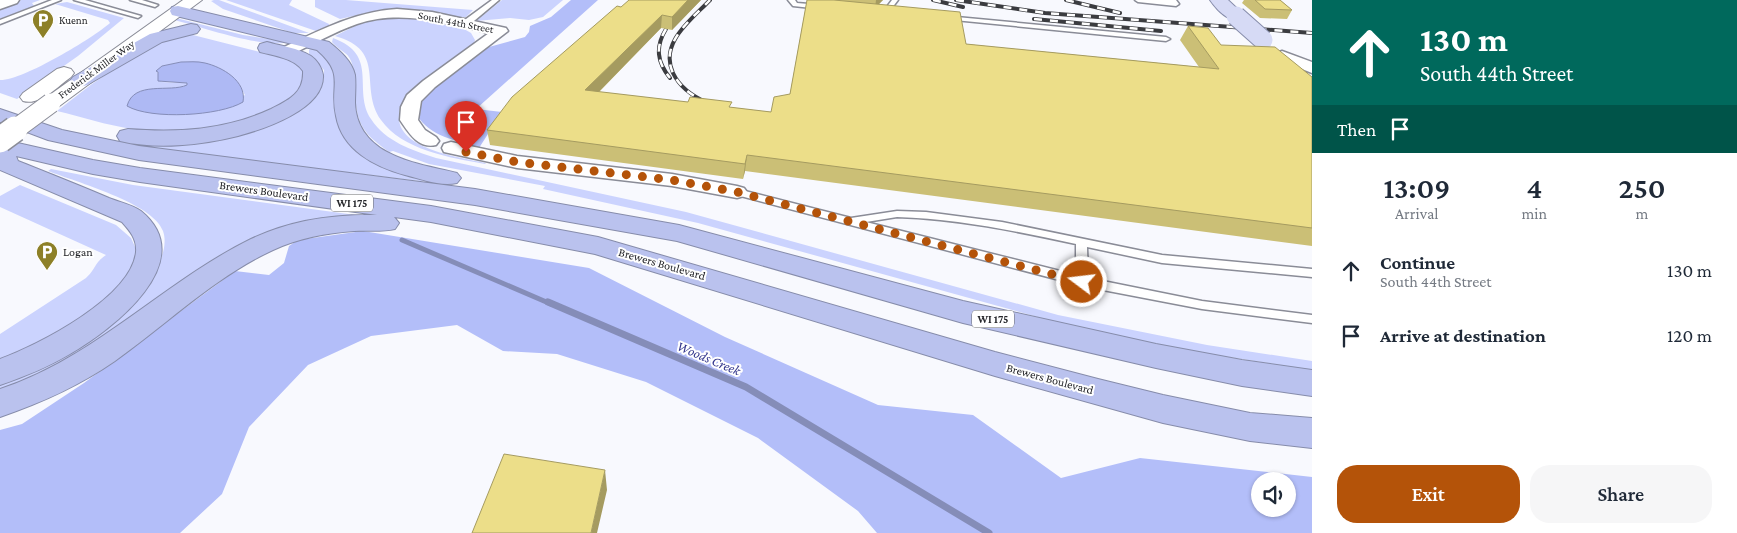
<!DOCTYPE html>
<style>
:root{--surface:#fff;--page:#f6f6f7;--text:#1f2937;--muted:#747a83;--accent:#b45309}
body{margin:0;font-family:"Crimson Pro",serif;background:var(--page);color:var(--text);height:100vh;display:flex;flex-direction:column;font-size:19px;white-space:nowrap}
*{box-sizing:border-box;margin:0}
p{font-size:16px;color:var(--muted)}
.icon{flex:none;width:28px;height:28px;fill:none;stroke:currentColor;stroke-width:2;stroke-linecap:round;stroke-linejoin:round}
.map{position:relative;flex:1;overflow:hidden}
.panel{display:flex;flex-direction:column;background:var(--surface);width:425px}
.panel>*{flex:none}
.top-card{background:#00695c;color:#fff;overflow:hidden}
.controls{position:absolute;left:1251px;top:472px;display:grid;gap:10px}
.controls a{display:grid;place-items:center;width:45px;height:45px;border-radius:50%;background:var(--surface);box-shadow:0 1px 4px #0004;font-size:25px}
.pin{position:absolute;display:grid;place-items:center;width:42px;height:42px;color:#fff;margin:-51px -21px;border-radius:50% 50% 50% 0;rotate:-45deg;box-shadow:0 0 5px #0007}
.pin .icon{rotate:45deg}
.me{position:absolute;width:55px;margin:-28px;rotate:285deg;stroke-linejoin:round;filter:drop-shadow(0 0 4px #0008)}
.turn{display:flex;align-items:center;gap:18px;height:105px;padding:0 25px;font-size:22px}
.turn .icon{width:65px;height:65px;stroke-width:2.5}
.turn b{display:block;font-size:35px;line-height:42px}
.then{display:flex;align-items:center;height:48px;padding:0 25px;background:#0003;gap:10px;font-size:19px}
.eta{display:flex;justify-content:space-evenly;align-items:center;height:85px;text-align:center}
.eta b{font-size:30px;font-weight:600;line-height:35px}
.action{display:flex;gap:10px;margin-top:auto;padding:10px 25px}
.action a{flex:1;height:58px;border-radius:20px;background:var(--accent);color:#fff;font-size:20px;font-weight:600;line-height:58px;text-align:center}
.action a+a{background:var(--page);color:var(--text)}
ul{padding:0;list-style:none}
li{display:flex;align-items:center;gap:15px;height:65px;padding:0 25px}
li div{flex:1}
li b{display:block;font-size:19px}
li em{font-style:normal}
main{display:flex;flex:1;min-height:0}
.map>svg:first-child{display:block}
.green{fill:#cbd3fe;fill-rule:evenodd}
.forest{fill:#b3bef9;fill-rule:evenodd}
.water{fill:#aeb9f4;stroke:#858db8}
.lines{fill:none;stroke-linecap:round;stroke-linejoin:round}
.stream-far1{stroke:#858db8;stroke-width:5}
.stream{stroke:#858db8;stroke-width:7}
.lane-casing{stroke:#8a8c97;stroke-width:3}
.street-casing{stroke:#8a8c97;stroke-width:3}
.secondary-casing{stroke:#8a8c97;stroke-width:2}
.primary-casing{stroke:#868caa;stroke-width:2}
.highway-casing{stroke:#868caa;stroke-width:2}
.lane{fill:#fff;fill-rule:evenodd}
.street{fill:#fff;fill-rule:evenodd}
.secondary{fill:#fff;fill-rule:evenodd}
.primary{fill:#d6daf5;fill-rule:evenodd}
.highway{fill:#bac2ee;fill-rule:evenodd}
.rail-casing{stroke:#3b3c40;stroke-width:4}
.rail{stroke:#fff;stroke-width:2.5;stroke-dasharray:8;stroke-linecap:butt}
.secondary-bridge-far1-casing{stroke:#8a8c97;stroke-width:21;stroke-linecap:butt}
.secondary-bridge-casing{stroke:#8a8c97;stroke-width:28;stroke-linecap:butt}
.primary-bridge-casing{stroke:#868caa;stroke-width:21;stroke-linecap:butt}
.secondary-bridge-far1{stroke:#fff;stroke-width:19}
.secondary-bridge{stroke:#fff;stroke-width:25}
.primary-bridge{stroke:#d6daf5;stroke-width:19}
.wall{fill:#cbbf76}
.shaded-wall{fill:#a59b60}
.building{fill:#ecde89;stroke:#a59b60}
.route{stroke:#b45309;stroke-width:9;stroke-dasharray:0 16.2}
.labels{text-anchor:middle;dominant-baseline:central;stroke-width:4;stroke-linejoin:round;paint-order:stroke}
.far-poi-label{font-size:11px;fill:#26272b;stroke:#fff;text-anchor:start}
.far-street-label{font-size:11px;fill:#26272b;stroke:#fff}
.shield{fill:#fff;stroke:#67686b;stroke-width:1}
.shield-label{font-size:11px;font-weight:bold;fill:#26272b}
.street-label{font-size:12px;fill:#26272b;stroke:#fff}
.poi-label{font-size:12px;fill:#26272b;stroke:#fff;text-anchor:start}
.water-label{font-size:14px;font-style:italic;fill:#36398e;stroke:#fff}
</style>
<main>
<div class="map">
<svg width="1312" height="533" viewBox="0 0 1312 533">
<rect width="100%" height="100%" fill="#f8f9fe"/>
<path class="green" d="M21,0H40L32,3L34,6L0,19V9Z
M214,0H219L309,33H293L223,9L211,1Z
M226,0H292L289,5L329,24V26L316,31Z
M315,0H346L473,10L466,17L460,18L404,9L380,10L340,19L315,7Z
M502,0H563L543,17L529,20L510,18L476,21Z
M67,2L124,18L78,56L17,99L0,93V80C22,81 93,38 110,23L108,20L55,4Z
M391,17H407L464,29L471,33L475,40L474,44L408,94C372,145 452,156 486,163L485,164C451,158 402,150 381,120C358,87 388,51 335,36L361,23Z
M176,18L243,35L289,42C265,49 204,28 178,21L175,20Z
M189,34L292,60C302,67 308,76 300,88C274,128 175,136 132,129C106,125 82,117 57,111L92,84L147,47L154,43ZM181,62C207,61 233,69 245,95L220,110L165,114L131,108L187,85V83L161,82L157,71L162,66Z
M333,38C380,55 352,90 371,119C386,142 412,150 436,158L686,212L1058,315L1207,345L1312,361V370L1171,348L1063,324L698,223L543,189L545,186L429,164L393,151L389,152C358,130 357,122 354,84C354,77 354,68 351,61C348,52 338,50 332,42Z
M312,48L325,55L335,69L337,120L341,133L353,148L388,169L428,182L170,151L120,141H204L316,93L323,83L324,70L309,54V50Z
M51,169L133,185L363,216L318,222L88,352L0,392V381L148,282C157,268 169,249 163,231C153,203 76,182 48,171Z
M20,185L116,225L131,238L136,249V255L132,268L119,287L70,329L0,360V334L86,278C96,269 94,263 106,255L0,207V196Z"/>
<path class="forest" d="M571,0H598L476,109L502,112L479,148C456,140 430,137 417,115L419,105L433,89L489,47L525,37L529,32L530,26L551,17Z
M363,231L589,268L725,337L878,405L973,415L1061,478L1140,458L1312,477V533H877L858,511L758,438L646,382L557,354L503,351L457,325L371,336L308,365L249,427L222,494L180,533H0V430L22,424L84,383L235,271L269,275L284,263L289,246L298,240ZM1260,481H1288V509H1260Z"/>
<path class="water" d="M181,62C189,62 197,61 205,63C222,67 247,81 243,102C220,116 151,120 127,106C134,80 170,93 187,85V83L158,81V72L156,71L162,66Z"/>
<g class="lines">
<path class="stream-far1" d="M402,240L551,304"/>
<path class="stream" d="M548,302L746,387L989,533"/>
<g class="lane-casing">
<path id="lane" d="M52,0H61L0,24V20Z
M74,0H85L141,16L138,18Z
M130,0H142L158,5L155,7Z
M492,0H499L468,26H462V22Z
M788,0H795L797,3L821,5L824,7L821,9L793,6Z
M892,0H898L888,13H884L883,12Z
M1135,0H1176L1179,4L1176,6L1138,2Z
M946,16L1166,37L1170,39L1166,41L944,19V17Z
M737,189L851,218L897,211L926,212L1002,222L1162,255L1312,269V277L1162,263L1087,247L1088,278L1202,301L1312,315V323L1202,309L1082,286L733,194L732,192L733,190ZM897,217C958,219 1016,231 1076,244V275L866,222Z"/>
</g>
<g class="street-casing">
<path id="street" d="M0,0H19L17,3L0,9Z
M397,9L432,12L506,28L508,31L435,87L421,101L418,120L425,130L436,137L439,141L436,145C418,149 409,133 400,120L401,107L407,95L423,81L489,33C446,23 400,9 357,24C334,32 312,45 290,55H280L277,52L280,49C319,31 353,12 397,9Z
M1282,51L1312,62V73L1277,59L1274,56L1277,53Z
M451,142L517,156L672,174L737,186L744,188L747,192L744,196L737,198L672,186L517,168L444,152L442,148L444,144Z"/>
</g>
<g class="secondary-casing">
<path id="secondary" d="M183,0H202L58,107L51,109L44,107L41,103L44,99Z
M64,67L71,69L74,73L71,77C57,87 40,106 23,101L20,97L23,93L57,69Z"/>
</g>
<g class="primary-casing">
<path id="primary" d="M1210,0H1228L1245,16L1242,20C1229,23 1217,10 1210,0Z"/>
</g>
<g class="highway-casing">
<path id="highway" d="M178,6L329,42C340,51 352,61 355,75C356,84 355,94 355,103C356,125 367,141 387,152C409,164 434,167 457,173L461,178L457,183C441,187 421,179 405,175C375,167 342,150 336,116C329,85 346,75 317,50L172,15L170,11L172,7Z
M191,24L197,25L200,29L197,33L162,42L87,85L80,87L73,85L70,81L73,77L150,34Z
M267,42C281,46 298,48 311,56C317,60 322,68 323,75C325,109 264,129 238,136C202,145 157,150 120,141L117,136L120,131L128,129C178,133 225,130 271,109C289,100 304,93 303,71C294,58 275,56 260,52L258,48L260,44Z
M0,109L62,130L139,146L475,189L679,225L963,301L1156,344L1242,360L1312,370V396L1242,386L1156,368L963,323L677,241L475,205L139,160L48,140L0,122Z
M0,139L93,160L140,168L431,206L598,237L995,352L1098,379L1163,395L1250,413L1312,418V448L1250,441L1163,423L995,376L595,254L431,222L394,217L399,223L395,229C382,232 368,230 354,231C326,233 299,238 273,250C215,277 167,324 115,361C79,386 41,403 0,417V389C95,358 163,282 251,239C290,220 335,214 377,215L140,182L93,174L16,156L18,161C48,173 79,185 109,198C119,202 133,205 141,211C202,261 112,330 70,354C48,367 24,377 0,385V359C38,345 131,298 136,252C137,239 130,231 122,222L0,170Z"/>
</g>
<use href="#lane" class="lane"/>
<use href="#street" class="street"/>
<use href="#secondary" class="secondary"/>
<use href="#primary" class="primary"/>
<use href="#highway" class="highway"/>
<g class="rail-casing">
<path id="rail" d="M933,0L963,7
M956,0L1045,13L1312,33
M1066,0L1120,13
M1034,19L1161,31
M666,29C655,47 657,62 670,78
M708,103C694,97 680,88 673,73C659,43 691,20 710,0"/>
</g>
<use href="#rail" class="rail"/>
<g class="secondary-bridge-far1-casing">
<path id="secondary-bridge-far1" d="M13,131L51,103"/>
</g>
<g class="secondary-bridge-casing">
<path id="secondary-bridge" d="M0,140L15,129"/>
</g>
<g class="primary-bridge-casing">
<path id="primary-bridge" d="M1236,16L1263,40"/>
</g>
<use href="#secondary-bridge-far1" class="secondary-bridge-far1"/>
<use href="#secondary-bridge" class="secondary-bridge"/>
<use href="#primary-bridge" class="primary-bridge"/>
</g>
<path class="wall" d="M701,0L672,30L661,28L599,92L771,112L790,94L807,0H883L879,4L966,44L1199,67L1180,40L1188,26L1221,45L1312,77V246L745,171L743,179L490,145L487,130L621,7Z
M1244,0H1280L1292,10L1287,19L1260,18L1242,3Z"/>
<path class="shaded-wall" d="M688,0H701L672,30V17Z
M876,0H883L875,8Z
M662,15L661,28L586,105L585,90Z
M747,155L745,171L743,179L745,164Z
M605,470L607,490L597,533H591Z"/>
<path class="building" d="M629,0H688L672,17L662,15L585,90L688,102L690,97L732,102L729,107L771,112L774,97L790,94L807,0H834L960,12L966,44L1219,69L1188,26L1208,28L1221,45L1275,47L1312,77V228L747,155L745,164L487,130L512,97L617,6L621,7Z
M1255,0H1280L1292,10L1265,9Z
M504,454L605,470L591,533H472Z"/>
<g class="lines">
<path class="route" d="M466,152L517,162L672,180L737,192L1082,282"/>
</g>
<defs>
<g id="parking-pin" transform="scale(1.125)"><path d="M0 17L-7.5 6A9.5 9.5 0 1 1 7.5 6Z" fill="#8d8027" stroke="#fff"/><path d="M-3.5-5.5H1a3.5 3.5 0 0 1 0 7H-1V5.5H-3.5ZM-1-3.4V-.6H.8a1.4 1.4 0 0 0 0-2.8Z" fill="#fff"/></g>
</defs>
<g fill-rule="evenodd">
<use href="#parking-pin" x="43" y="20"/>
<use href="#parking-pin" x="47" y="252"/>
</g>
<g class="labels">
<g class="far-poi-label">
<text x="59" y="20">Kuenn</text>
</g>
<g class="far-street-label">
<text transform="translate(456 22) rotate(11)">South 44th Street</text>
<text transform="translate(96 69) rotate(-36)">Frederick Miller Way</text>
</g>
<g class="shield">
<rect x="331" y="194.5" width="42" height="17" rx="4"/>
<rect x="972" y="310.5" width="42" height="17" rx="4"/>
</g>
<g class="shield-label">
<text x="352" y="203">WI 175</text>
<text x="993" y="319">WI 175</text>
</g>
<g class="street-label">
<text transform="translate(264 191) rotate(8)">Brewers Boulevard</text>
<text transform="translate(662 264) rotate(16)">Brewers Boulevard</text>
<text transform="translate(1050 379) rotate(15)">Brewers Boulevard</text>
</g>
<g class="poi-label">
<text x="63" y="252">Logan</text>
</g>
<g class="water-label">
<text transform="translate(709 358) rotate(23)">Woods Creek</text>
</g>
</g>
</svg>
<div class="controls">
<a><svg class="icon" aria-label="sound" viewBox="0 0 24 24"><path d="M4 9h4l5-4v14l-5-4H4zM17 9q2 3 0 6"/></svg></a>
</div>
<div class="pin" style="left:466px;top:152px;background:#d93025"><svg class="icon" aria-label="arrive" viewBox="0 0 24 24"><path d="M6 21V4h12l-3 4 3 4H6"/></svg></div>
<svg class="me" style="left:1082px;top:282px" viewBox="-20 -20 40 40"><circle r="17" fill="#b45309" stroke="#fff" stroke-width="3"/><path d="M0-11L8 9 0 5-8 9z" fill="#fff"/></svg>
</div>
<section class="panel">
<div class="top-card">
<div class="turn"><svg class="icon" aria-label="ahead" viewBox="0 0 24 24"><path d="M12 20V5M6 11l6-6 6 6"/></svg><div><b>130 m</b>South 44th Street</div></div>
<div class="then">Then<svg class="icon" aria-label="arrive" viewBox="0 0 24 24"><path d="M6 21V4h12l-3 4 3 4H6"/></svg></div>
</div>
<div class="eta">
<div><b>13:09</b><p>Arrival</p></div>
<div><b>4</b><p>min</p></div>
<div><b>250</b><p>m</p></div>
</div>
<ul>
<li><svg class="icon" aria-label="ahead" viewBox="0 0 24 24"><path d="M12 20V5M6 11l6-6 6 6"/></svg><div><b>Continue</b><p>South 44th Street</p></div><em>130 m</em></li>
<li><svg class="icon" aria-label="arrive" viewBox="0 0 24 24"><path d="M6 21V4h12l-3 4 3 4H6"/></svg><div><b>Arrive at destination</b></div><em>120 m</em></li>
</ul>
<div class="action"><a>Exit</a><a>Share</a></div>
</section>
</main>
